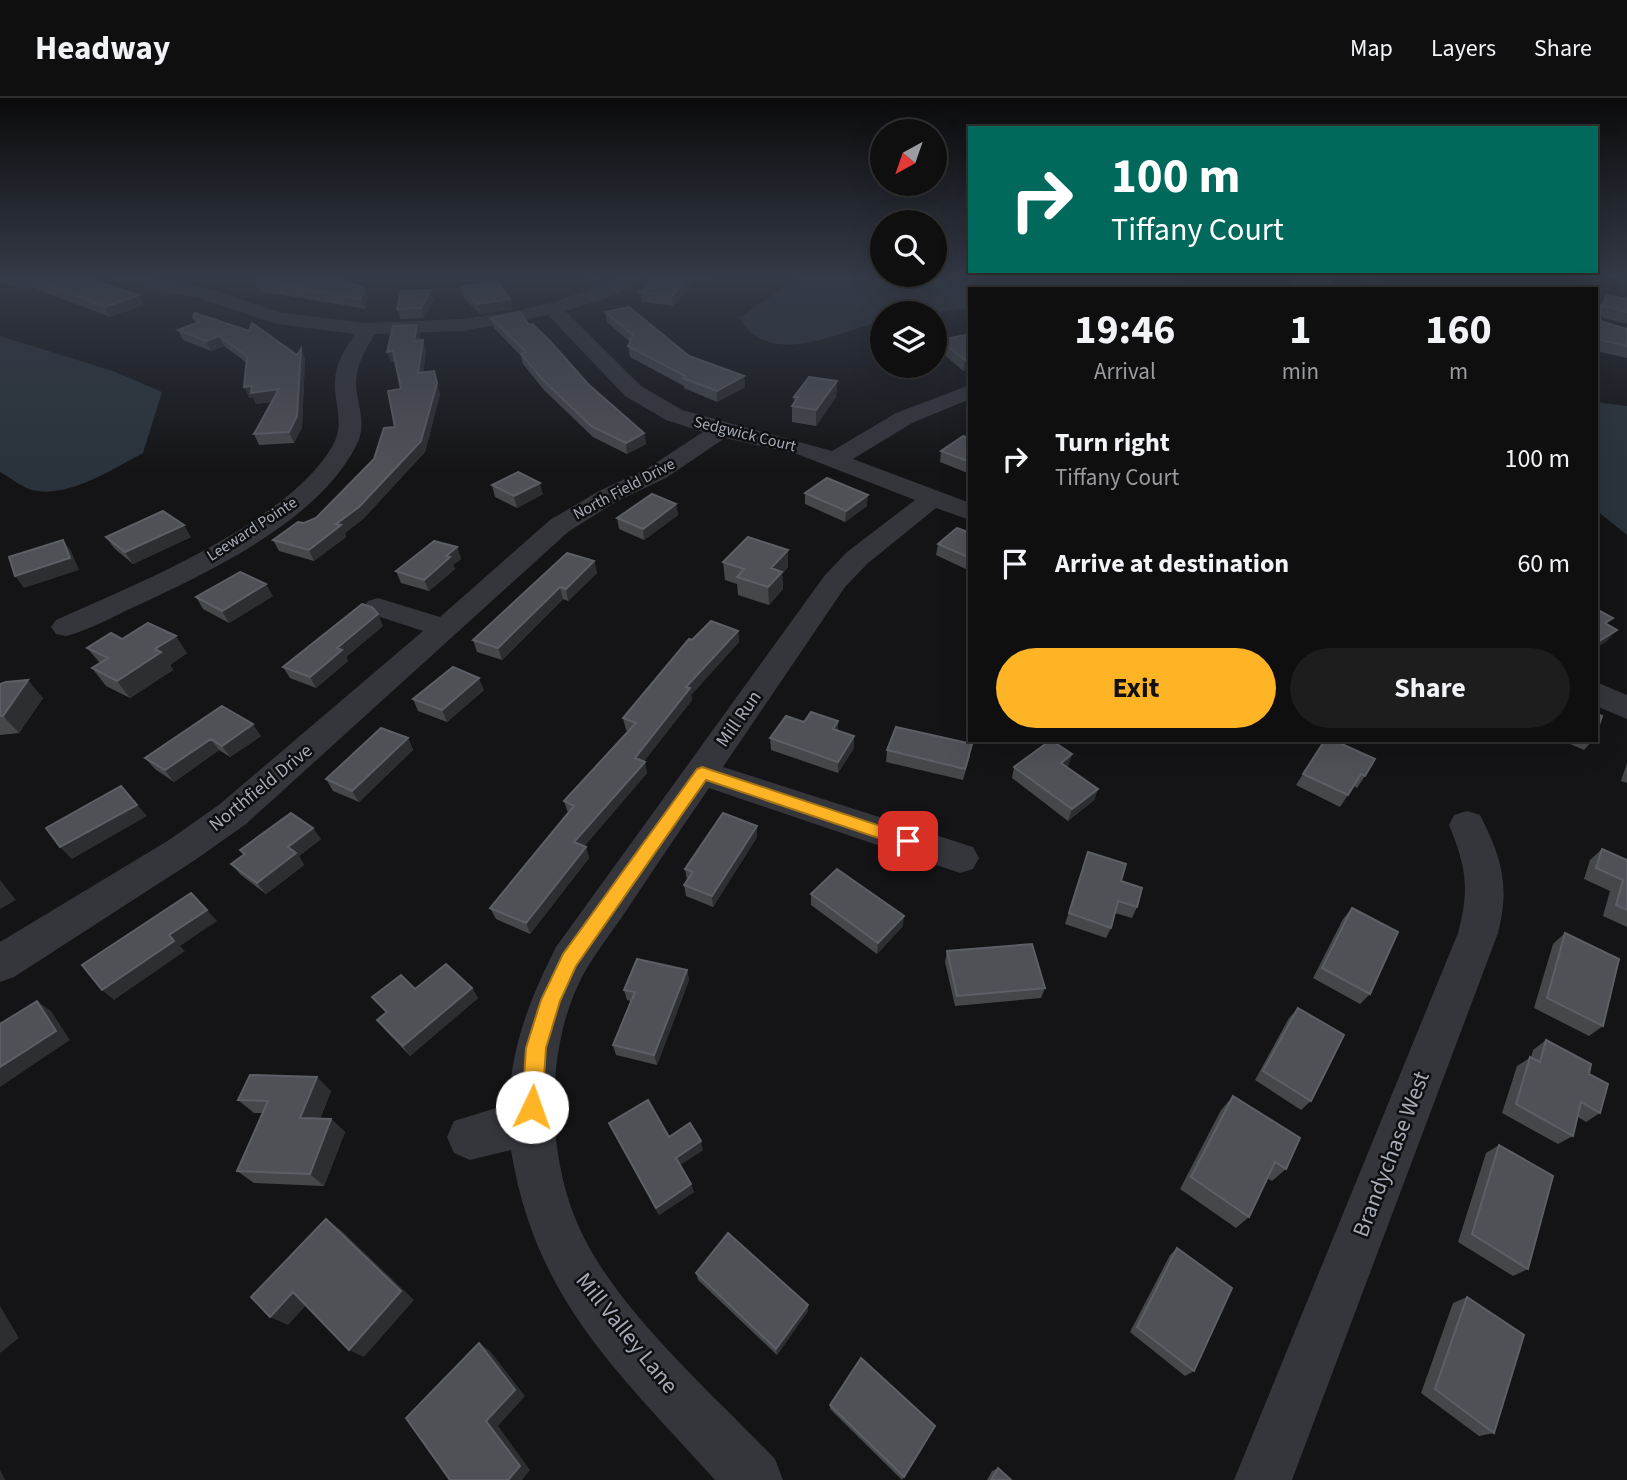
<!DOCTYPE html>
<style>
:root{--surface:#0f0f10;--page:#1d1d1e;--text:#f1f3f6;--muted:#9b9c9f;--line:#2f2f30;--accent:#feb425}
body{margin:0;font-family:"Source Sans 3",sans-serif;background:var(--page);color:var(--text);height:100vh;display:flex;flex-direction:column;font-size:26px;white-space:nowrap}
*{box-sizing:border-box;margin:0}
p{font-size:23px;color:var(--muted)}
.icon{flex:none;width:38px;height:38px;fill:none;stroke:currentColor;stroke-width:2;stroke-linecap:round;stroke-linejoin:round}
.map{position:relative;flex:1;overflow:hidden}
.drawer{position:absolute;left:968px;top:189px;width:630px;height:455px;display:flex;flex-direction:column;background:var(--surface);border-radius:0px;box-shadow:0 7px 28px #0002,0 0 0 2px var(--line)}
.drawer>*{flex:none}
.top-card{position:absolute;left:968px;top:28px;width:630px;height:147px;border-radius:0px;box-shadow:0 7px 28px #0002,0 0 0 2px var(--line);background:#00695c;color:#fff;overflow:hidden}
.needle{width:46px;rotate:220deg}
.tools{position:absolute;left:870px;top:21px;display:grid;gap:14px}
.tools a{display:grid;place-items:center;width:77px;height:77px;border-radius:50%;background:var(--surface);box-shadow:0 7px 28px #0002,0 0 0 2px var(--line);font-size:35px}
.pin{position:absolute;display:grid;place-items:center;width:60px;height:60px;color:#fff;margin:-30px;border-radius:14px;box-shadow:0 4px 10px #0006}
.me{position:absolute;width:77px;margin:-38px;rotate:3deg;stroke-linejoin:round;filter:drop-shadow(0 0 5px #0008)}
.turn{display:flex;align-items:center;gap:24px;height:147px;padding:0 28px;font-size:32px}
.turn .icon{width:91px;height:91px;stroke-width:2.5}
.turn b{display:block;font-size:49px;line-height:60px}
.eta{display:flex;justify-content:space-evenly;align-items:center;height:119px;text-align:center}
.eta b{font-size:42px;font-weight:700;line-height:49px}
.action{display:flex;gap:14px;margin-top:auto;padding:14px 28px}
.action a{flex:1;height:80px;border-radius:42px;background:var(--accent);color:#111;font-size:28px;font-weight:700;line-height:80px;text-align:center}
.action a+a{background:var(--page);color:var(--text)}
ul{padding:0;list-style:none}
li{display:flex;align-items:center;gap:21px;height:105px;padding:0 28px}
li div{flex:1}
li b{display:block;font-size:26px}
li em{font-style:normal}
header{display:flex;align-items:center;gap:42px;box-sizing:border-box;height:98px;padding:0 35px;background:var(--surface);border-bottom:2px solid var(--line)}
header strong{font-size:33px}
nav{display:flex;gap:38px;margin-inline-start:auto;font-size:24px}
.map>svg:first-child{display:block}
.water{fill:#2a333b}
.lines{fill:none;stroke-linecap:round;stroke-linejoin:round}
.minor{fill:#35363c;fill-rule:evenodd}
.wall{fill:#45474b}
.shaded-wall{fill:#2d2e31}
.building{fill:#505157;stroke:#5d5f66;stroke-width:2}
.route{fill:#feb425;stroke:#a57518;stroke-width:2}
.labels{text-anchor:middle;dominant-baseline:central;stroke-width:5;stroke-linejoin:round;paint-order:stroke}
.far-street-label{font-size:16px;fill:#a5abb7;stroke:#0f0f11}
.street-label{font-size:19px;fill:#a5abb7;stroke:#0f0f11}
.near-street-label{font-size:23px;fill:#a5abb7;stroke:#0f0f11}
</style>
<header>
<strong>Headway</strong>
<nav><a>Map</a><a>Layers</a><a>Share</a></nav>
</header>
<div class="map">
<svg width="1627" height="1382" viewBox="0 0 1627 1382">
<rect width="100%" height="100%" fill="#141416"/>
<path class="water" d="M801,178H1175L1185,185L1176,191H970L969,210L929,215H882V224C838,232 771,273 739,220Z
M0,238L113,273L162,294L143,355C113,371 64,403 29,391C19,387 9,379 0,374Z
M1596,304L1627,308V437L1596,412Z"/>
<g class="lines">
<path class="minor" d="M108,178H139L184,186L213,192L278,214L364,225L463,221L512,214L555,204L626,178H651L610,199L565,213L641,288L682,312L832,353L896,315L970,287V301L912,325L853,361L970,405V422L936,410L867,466L845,489L723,669L973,749L979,760L973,771L960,775L709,690C681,731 653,772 626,813C612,834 596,854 584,875C563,914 555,958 554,1003C554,1044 561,1088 578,1127C614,1210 712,1295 775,1361L783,1382H715C619,1275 535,1202 511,1052L470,1062L454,1055L447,1039L454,1023L509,1006C511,948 530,901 556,849L825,477L847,454L915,402L797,356L725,340L666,380L617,403L568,434L246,726L195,762L14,879L0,884V844L169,742L220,706L423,533L368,515L364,509L368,503L378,500L440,519L550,422L599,393L648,370L703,334L666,322L625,298L548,217L463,233L375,236C365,252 356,267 356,286C357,309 368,325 356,348C317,424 209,474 134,509C112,519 90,532 66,538L56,536L51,529L56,522C135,487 290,424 333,347C345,325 334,307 335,284C335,266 345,251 355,236L277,226L202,201L111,182Z
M1355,178H1377L1395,191H1373Z
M1596,584L1627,597V621L1596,608Z
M1467,713L1480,717C1502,760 1510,788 1498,835L1292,1382H1234L1458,835C1470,791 1466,768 1449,727L1454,717Z"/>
</g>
<path class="wall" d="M0,178H78L144,207L110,219L31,189L24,191L0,184Z
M656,178H714L706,184L696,183L673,208L642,204L640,194Z
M255,183L364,190L368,200L365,211L259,193Z
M461,189L513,211L480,216L463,199Z
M1606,197L1627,201V226L1600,219V223L1627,231V260L1596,253V208L1600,207Z
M434,202L424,220L400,221L397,211Z
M605,214L689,258L744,278L745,289L717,304L684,290V288L630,259L628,248L630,244L607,224Z
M193,219L305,261L302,329L294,345L259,347L254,336L272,304L256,306L253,299L249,300L247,265L224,248L211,253L183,242L178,232L196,225Z
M491,220L529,227L588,286L644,335L646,346L627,356L593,339L544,292L523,266L521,258L494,230Z
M417,227L420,237L419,242L426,252L423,275L440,296L425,354L364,420L345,435L346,439L314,463L279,453L273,442L316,420L374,361L395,329L401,291L395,264H391Z
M970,241V271L963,273L939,252L940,242Z
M837,283L836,299L816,328L792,324V308L794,304V299Z
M970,340V376L940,364L941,353Z
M492,387L543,396L517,410L495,399Z
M805,395L867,408L845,424L805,406Z
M676,406L678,417L644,442L619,431L617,420Z
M970,435V473L936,457L938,446Z
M106,439H191L133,466L114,450Z
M457,449L461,461L453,467L455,471L429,493L401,485L396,473Z
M788,452V469L782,476L783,491L769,507L738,497L737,486L725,482L723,464Z
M594,463L597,475L568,503L563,501L502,562L477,554L473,542Z
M273,498L229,525L203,511L196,499Z
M383,528L346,559L348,563L316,590L290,580L283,569Z
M738,533L739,544L691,597L692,602L644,663L647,675L584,748L586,749L589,760L530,836L496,821L490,810L568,715L564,703L628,633L626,632L623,620L692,542Z
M122,541L187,555L170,567L173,572L130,600L106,588L92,570L100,565L87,550Z
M0,586L43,600L19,635L0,637Z
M484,592L447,624L418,613L413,601Z
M222,608L261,638L230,659L219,652L174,684L155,671L145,660Z
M838,623V632L854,650L838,675L771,652L770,640L804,624Z
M408,640L413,652L359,704L333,693L326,681Z
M1325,642L1365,678L1357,690L1354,688L1340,709L1296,687Z
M1561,642H1593L1584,652Z
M887,652L970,658L963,682L886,664Z
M1072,656L1068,668L1067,669L1098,691L1094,702L1068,723L1012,680L1014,669Z
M1627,665V685L1621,683Z
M757,739L713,809L686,798L684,787L687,782L685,771Z
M321,741L299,758L304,767L266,796L241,777L231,766L243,757L240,752Z
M1602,751L1627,762V829L1603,818L1610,793L1584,781L1590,762Z
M1088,754L1121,783L1137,809L1132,820L1115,815L1111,830L1106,840L1065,826Z
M811,796L903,828L877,856L811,807Z
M1352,810L1370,896L1360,906L1313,880L1343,821Z
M1565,835L1603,928L1589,938L1534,910L1553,846Z
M947,853L1045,890L1041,900L955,908L945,864Z
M687,872L689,882L657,967L616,957L613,947L631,903L627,902L624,892Z
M472,890L478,900L410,958L385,932L377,922L386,915L372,899L415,891Z
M1298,910L1311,1003L1301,1012L1255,982L1289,920Z
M1546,942L1589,976L1600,1015L1586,1024L1578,1019L1573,1038L1558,1046L1502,1015L1517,968L1531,959L1533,952Z
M331,993L320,1021H331L345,1034L324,1088L254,1085L237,1073L262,1015H254L238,1002Z
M1233,998L1286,1071L1272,1083L1267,1080L1249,1119L1236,1130L1180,1091L1221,1012Z
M609,1025L669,1039L703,1052L680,1067L694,1094L659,1117Z
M1499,1047L1528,1171L1513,1178L1458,1144L1486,1055Z
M1177,1150L1194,1273L1185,1278L1130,1234L1170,1157Z
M696,1175L808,1213L777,1257L698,1182Z
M1467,1199L1494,1335L1479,1338L1421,1295L1453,1205Z
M830,1307L904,1379L902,1382L830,1311Z
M998,1370L1011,1382H987L992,1373Z"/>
<path class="shaded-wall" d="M586,178H610L587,187Z
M690,178H695L696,183L673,208L672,198Z
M705,178H714L706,184Z
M1333,178H1335L1328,191H1325Z
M25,179L31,189L24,191L18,181Z
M364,190L368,200L365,211L361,201Z
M431,192L434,202L424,220L421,210Z
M139,197L144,207L110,219L105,209Z
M510,201L513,211L480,216L477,206Z
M417,227L420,237L417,253L414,243Z
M219,238L224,248L211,253L206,243Z
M423,242L426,252L422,286L418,275Z
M301,251L305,261L302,329L294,345L289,334Z
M393,253L397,264H391L387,254Z
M970,261V271L963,273L965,262Z
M434,273L440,296L425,354L364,420L345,435L346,439L314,463L309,452L336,426Z
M744,278L745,289L717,304V293Z
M837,283L836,299L816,328V312Z
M252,288L279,291L284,302L256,306L253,299L249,300L244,289Z
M644,335L646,346L627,356L626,345Z
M540,385L543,396L517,410L514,398Z
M868,397L867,408L845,424L846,413Z
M676,406L678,417L644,442L643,431Z
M184,427L191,439L133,466L125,454Z
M63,442L71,453L79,472L24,490L15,478Z
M457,449L461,461L453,467L455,471L429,493L424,482L446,458Z
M788,452V469L782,476L783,491L769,507L768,489L771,470Z
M594,463L597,475L568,503L566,491Z
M266,486L273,498L229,525L222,513Z
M560,489L563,501L502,562L498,550Z
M378,516L383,528L346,559L348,563L316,590L310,579L337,550Z
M1617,532L1607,543L1596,550V545Z
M738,533L739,544L691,597L692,602L639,670L645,664L647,675L578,756L574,744L686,589Z
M176,538L187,555L170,567L173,572L130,600L117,583L155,551Z
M479,580L484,592L447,624L442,612Z
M28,582L43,600L19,635L3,618Z
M838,623V635L833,631Z
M253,626L261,638L230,659L222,648Z
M854,638V650L838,675V664Z
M408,640L413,652L359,704L352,693Z
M211,641L219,652L174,684L165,672Z
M1072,656L1068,668L1057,676L1061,665Z
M121,688L147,718L72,761L60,749Z
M1098,691L1094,702L1068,723L1072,711Z
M757,728V739L713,809L712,798Z
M313,730L321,741L299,758L304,767L266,796L257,785L288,749Z
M586,749L589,760L530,836L526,825Z
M0,782L16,802L0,811Z
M207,812L217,823L180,848L185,853L114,902L102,892L169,837Z
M904,818L903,828L877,856L878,845Z
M687,872L689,882L657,967L654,957Z
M472,890L478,900L410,958L403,948Z
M37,903L51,913L70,942L0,989V969Z
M317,979L331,993L315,1033L300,1020Z
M331,1021L345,1034L324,1088L310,1076Z
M701,1043L703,1052L679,1068L676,1060Z
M691,1086L694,1094L659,1117L656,1110Z
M326,1121L341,1132L414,1202L364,1259L349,1252Z
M293,1194L310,1203L288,1227L270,1219Z
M808,1207V1213L777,1257L776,1251Z
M0,1208L19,1240L0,1255Z
M479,1245L490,1253L525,1298L498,1328L530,1372L522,1382H508L486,1323Z
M0,1372L5,1382H0Z"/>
<path class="building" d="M8,178H78L139,197L105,209L25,179L18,181Z
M269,178H329L364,190L361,201L255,183Z
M656,178H690L672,198L640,194Z
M1297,178H1333L1325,191H1287Z
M497,183L510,201L477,206L461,189Z
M431,192L421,210L397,211L401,193Z
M1606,197L1627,201V214L1603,208L1600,211V223L1627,231V248L1596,241V208L1605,207Z
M629,209L689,258L744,278L717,293L683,280L685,278L628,248L633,237L605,214Z
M520,214L529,227L532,226L549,242L588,286L644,335L626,345L591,328L542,281L521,256L526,254L491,220Z
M195,215L249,233L252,225L297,257L301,251L297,318L289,334L254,336L279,291L251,295L252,288L244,289L247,258L219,238L206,243L178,232L199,224L193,219Z
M417,227L414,243L423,242L418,275L434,273L437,285L421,343L359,409L336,426L341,427L309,452L273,442L298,424L304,425L316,420L374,361L384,330L395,329L388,293L401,291L393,253L387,254L393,228Z
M965,237L970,241V261L965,262L940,242Z
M809,279L837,283L816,312L792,308L798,299H794Z
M963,338L970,340V364L941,353Z
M518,374L540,385L514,398L492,387Z
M827,380L868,397L846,413L805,395Z
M652,396L676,406L643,431L617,420Z
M163,413L184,427L125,454L106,439Z
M957,430L970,435V460L938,446Z
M748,439L788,452L771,470L782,474L768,489L737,479L744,471L723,464Z
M63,442L70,460L15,478L9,459Z
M434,443L457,449L446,458L450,459L424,482L396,473Z
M567,455L594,463L566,491L560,489L498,550L473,542Z
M240,474L266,486L222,513L196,499Z
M362,506L372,509L378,516L337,550L342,552L310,579L283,569Z
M1596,511L1613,520L1605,525L1617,532L1596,545Z
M711,523L738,533L686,589L690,590L635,660L645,664L574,744L586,749L526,825L490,810L574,708L564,703L636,625L623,620L689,541L692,542Z
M148,525L176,538L155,551L161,554L117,583L92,570L108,560L87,550L111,535L122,541Z
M453,569L479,580L442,612L413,601Z
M28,582L3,618H0V586L6,584Z
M222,608L253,626L222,648L211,641L165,672L145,660Z
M811,614L838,623L833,631L854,638L838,664L770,640L786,618L804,624Z
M1596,616L1602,618L1596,636Z
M896,629L972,646L965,671L887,652Z
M381,630L408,640L352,693L326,681Z
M1051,642L1072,656L1061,665L1098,691L1072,711L1014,669Z
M1325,642H1333L1375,661L1365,678L1361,676L1348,697L1303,676Z
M121,688L137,707L60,749L46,730Z
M291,715L313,730L288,749L296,755L257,785L231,766L245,756L240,752Z
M723,715L757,728L712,798L684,787L693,774L685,771Z
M1602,751L1627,762V812L1616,807L1623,782L1596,770Z
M1088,754L1126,766L1121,783L1142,790L1137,809L1118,803L1111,830L1069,815Z
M837,771L904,818L878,845L811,796Z
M191,795L207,812L169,837L174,843L102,892L82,867Z
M1352,810L1398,834L1370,896L1322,870Z
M1565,835L1619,861L1603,928L1547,900Z
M1032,846L1045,890L957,898L947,853Z
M637,861L687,872L654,957L613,947L635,894L624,892Z
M446,866L472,890L403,948L377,922L387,914L372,899L401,877L415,891Z
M37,903L56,933L0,969V926Z
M1298,910L1344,937L1311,1003L1263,973Z
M1546,942L1591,966L1589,976L1608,986L1600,1015L1581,1004L1573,1038L1516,1006L1530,959L1540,964Z
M250,977L317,979L300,1020L331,1021L310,1076L237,1073L268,1003L238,1002Z
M1233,998L1300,1040L1286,1071L1275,1064L1249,1119L1191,1079Z
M648,1002L669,1039L690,1025L701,1043L676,1060L691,1086L656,1110L609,1025Z
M1499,1047L1553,1078L1528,1171L1472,1136Z
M326,1121L401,1193L349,1252L293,1194L270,1219L251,1199Z
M728,1135L808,1207L776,1251L696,1175Z
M1177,1150L1232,1190L1194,1273L1137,1229Z
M1467,1199L1524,1237L1494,1335L1435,1291Z
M479,1245L515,1292L486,1323L520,1368L508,1382H450L406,1320Z
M861,1260L935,1328L904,1379L830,1307Z
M998,1370L1011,1382H991Z"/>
<linearGradient id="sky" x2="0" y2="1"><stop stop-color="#0b0b0c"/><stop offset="0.48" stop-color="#343a47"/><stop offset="1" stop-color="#343a47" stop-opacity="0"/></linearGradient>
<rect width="1627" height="372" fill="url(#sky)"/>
<path class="route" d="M702,669L914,739L917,743L914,748L908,750L706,682L576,868L560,903L546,950L542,1009L539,1016L532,1019L525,1016L522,1009L526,950L541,902L563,856L697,671Z"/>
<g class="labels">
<g class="far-street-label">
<text transform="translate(745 336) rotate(14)">Sedgwick Court</text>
<text transform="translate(624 391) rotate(-28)">North Field Drive</text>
<text transform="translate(252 431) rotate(-33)">Leeward Pointe</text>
</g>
<g class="street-label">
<text transform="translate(739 621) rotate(-55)">Mill Run</text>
<text transform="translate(261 690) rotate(-39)">Northfield Drive</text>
</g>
<g class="near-street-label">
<text transform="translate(1391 1056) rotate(-69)">Brandychase West</text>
<text transform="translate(627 1235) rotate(51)">Mill Valley Lane</text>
</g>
</g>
</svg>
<div class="tools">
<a><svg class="needle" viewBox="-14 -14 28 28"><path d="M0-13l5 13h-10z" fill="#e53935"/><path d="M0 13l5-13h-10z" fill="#9b9c9f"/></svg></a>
<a><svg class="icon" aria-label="search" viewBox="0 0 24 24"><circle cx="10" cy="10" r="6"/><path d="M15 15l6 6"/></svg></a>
<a><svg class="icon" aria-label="layers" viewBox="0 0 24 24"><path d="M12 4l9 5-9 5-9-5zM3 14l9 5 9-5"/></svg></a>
</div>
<div class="pin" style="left:908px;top:743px;background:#d93025"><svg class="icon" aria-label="arrive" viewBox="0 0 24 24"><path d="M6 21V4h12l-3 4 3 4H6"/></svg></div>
<svg class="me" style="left:532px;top:1009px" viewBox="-20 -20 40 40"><circle r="19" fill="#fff"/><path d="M0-13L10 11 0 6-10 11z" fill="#feb425"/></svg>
<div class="top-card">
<div class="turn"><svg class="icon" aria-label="right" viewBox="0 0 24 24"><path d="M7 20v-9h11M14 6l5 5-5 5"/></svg><div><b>100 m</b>Tiffany Court</div></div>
</div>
<section class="drawer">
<div class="eta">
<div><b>19:46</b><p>Arrival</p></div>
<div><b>1</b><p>min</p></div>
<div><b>160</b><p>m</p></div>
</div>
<ul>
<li><svg class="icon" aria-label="right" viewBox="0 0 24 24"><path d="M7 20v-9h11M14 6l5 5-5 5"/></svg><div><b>Turn right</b><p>Tiffany Court</p></div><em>100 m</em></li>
<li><svg class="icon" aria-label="arrive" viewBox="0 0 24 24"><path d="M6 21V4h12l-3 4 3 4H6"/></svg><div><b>Arrive at destination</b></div><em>60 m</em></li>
</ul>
<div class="action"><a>Exit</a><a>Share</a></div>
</section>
</div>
